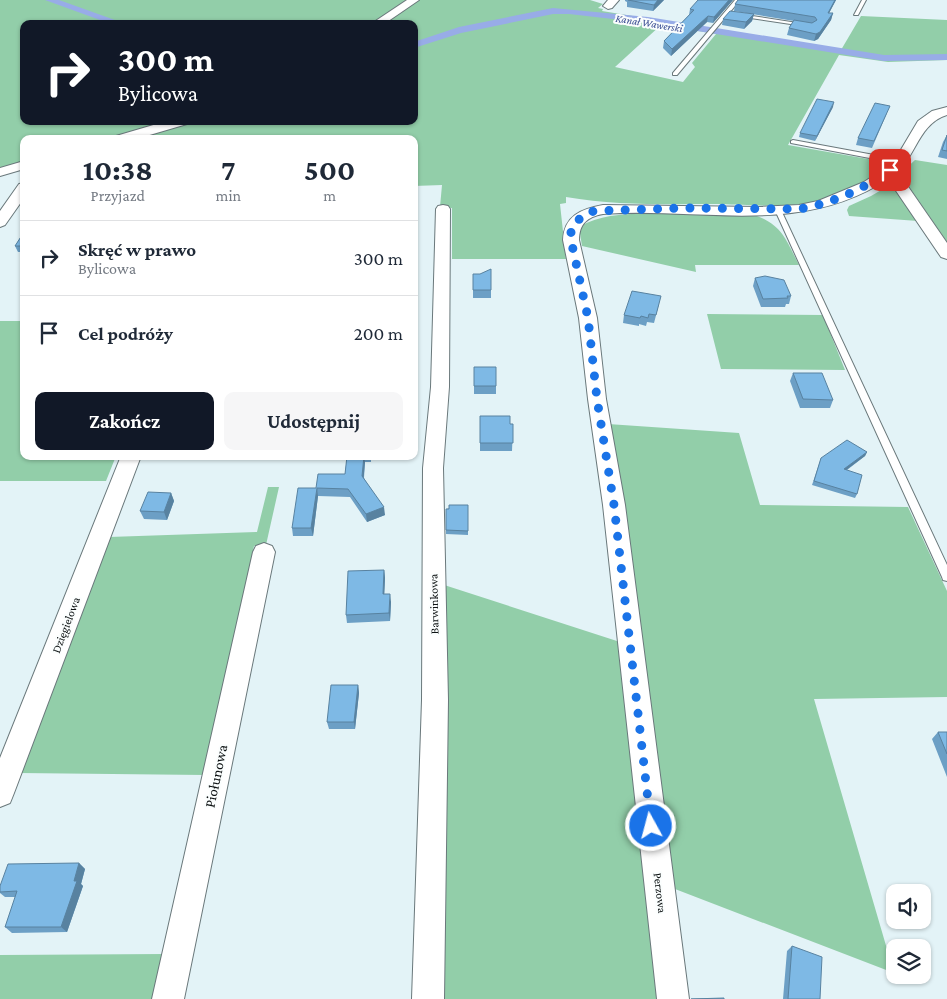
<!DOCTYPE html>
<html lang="pl">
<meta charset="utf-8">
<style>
:root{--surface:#fff;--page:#f6f6f7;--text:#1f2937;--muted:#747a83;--line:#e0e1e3;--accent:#111827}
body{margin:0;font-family:"Crimson Pro",serif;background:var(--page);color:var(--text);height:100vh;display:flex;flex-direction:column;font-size:19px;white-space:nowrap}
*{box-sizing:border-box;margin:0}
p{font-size:16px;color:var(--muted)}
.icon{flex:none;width:28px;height:28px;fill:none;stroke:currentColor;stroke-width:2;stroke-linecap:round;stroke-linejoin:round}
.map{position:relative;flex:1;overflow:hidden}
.side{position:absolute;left:20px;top:135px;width:398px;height:325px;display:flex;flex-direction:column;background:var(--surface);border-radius:10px;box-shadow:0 1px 4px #0004}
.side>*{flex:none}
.guide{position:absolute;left:20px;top:20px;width:398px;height:105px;border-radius:10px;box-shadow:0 1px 4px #0004;background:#111827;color:#fff;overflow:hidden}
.controls{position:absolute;left:886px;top:884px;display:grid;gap:10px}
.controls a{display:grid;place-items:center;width:45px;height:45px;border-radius:10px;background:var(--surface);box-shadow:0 1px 4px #0004;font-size:25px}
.pin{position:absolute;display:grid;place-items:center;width:42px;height:42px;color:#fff;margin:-21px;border-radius:10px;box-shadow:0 2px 8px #0006}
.me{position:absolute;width:55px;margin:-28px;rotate:353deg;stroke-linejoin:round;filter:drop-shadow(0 0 4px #0008)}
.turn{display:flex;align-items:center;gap:18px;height:105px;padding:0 15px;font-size:22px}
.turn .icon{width:65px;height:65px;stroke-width:2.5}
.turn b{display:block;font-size:35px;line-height:42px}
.eta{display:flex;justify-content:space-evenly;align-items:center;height:85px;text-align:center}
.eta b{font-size:30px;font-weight:700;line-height:35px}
.action{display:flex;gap:10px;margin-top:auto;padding:10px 15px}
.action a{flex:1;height:58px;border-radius:10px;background:var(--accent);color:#fff;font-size:20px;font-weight:700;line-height:58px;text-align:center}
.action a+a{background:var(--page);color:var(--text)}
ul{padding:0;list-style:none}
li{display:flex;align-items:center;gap:15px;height:75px;padding:0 15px;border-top:1px solid var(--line)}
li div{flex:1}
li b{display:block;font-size:19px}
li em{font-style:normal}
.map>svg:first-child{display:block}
.green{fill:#92cea9;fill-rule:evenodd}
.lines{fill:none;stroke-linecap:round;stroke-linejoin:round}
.canal{fill:#98ace7;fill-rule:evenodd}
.lane-casing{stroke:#6a787b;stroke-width:2}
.street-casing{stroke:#6a787b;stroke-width:2}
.lane{fill:#fff;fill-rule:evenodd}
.street{fill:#fff;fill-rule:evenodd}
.wall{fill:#6c9fc5}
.shaded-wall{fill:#5882a0}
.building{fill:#7eb9e5;stroke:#5882a0}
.route{stroke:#1a73e8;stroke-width:9;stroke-dasharray:0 16.2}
.labels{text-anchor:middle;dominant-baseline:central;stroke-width:4;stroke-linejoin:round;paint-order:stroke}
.far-water-label{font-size:11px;font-style:italic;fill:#374a91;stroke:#fbfefe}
.street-label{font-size:12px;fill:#0d1213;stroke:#fbfefe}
.near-street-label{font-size:15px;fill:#0d1213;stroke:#fbfefe}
</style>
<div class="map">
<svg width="947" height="999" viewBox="0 0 947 999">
<rect width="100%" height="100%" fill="#e3f3f7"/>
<path class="green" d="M0,0H409L371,24H24V121H175L111,139H24V162L0,169Z
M419,0H590L603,4L598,8L603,9L602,11L841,50L861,16L947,20V60L888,62L839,55L788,145L891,163C869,181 841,196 813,202C789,208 748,205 722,204C671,204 617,206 566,197V203L560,204L566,259H452V208L440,207L442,185L414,186V139H134L195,121H414V24H381ZM661,25L716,34L692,63L695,67L683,82L615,67Z
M915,160L947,165V242L900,174Z
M895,182L918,221L849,216L847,210L849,206L871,196Z
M683,214L757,216C783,226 787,242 799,265H695L696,272L582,246L579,227C610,209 648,215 683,214Z
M707,314L823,315L845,370L721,369Z
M0,321H24V456H116L106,481H0Z
M608,424L739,433L760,505L908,507L947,591V697L814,699L894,973L675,889Z
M268,487H279L266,545L254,546L205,775L19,773L109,537L257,532Z
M438,583L620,642L660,999H438Z
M165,954L155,999H0V955Z"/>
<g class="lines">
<path class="canal" d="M45,0H59L126,24H111Z
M553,8L648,17L884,55L947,54V60L884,61L648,23L569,14H553L461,33L414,48V42L459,27Z"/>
<g class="lane-casing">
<path id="lane" d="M735,0H740L677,75H673V73Z
M862,0H866L858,15H854Z
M739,14L804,24L806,25L804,26L737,16Z
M793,140L901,160L904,162L901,164L791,143V141Z
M778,208L781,210L947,565V581L943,580L942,577L775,210Z"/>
</g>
<g class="street-casing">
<path id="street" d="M407,0H419L384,24H371Z
M608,0H619L612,8L608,9L603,6Z
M947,107V115C920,123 916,154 898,172L947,243V259L941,257L888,179C800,237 701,207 603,214C587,217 579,224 579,240L597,318L606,399L625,505L689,999H657L603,505L588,399L579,318L563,240C564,216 581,209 603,205L759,207L799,205L818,201L864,182L888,166L896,158L918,121L932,111Z
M167,121H188L187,124L136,139H115L116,136Z
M24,161V169L0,176V168Z
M24,183V198L5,225L0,227V211L19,184Z
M443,205L448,206L450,209L449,387L443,468L448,700L444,999H412L422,700L423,468L431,387L436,209L438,206Z
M121,456H141L14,793L10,803L0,807V758Z
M264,543L272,546L275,552L184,999H152L253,552L256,546Z"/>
</g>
<use href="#lane" class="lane"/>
<use href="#street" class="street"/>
</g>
<path class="wall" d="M625,0H664L653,11L627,7V2L625,1Z
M733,0L713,23L707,22L671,56L663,48L664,41L689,15L690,9Z
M738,0H836L829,13H833L831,20L818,39L814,41L787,35L789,28L794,21L734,11L735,4Z
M754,14L752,21L744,29L722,25L723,19Z
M833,107L815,141L799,137L800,133Z
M887,113L872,148L856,145L858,138Z
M947,135V159L938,157L943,142Z
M24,232V252H18L15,246Z
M473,274L491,290V298H473Z
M755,278L791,296L789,304H786L785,307H761L753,286Z
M659,304L654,323L647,322L646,326L639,324V326L623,323L624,315Z
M474,367L496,386V394H474Z
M793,373L833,400L830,408H800L790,381Z
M480,416L510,424H513L512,451H480Z
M867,452L865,456L847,470L857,494L855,498L812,485L821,458Z
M347,456H371V462H365L364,478L385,515L367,522L350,497L318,496L313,536H293L292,528L316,488L345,474Z
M171,493L174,501L167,520L144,519L140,511Z
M468,505V535L446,534V509Z
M384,570L385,578L384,594L391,602L390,621L347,623L346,615Z
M358,685L359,693L355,729H329L327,722Z
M938,732H947V777L932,739Z
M79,863L85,869L81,884L83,886L67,932L12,933L5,927L16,897H5L0,893V886Z
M792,946L820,999H783L787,951Z"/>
<path class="shaded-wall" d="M658,0H664L653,11L654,5Z
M729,0H733L713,23L714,17Z
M835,0H836L826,19L828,13Z
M833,13L831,20L818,39L814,41L816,34Z
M754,14L752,21L744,29L746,22Z
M708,16L707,22L671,56L672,49Z
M834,102L833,107L815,141L817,136Z
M867,452L865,456L842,473L844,469Z
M364,456L365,462L363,484L362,476Z
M317,488L318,496L313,536L311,528Z
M171,493L174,501L167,520L164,512Z
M384,507L385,515L367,522L366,514Z
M384,570L385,578L384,602L383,594Z
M390,594L391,602L390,621L389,613Z
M358,685L359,693L355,729L354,722Z
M79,863L85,869L81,884L83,886L67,932L61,927Z"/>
<path class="building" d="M628,0H658L654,5Z
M698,0H729L714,17L708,16L672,49L664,41L694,10L690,9Z
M738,0H835L828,13H833L820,32L816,34L789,28L794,20L812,23L817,20L815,17L735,4Z
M730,11L754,14L746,22L723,19Z
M817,99L834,102L817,136L800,133Z
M875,103L890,106L874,141L858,138Z
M947,135V151L942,150Z
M24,232V246H15Z
M491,269V290H473V274H480Z
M765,276L784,280L791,296H787L788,298L763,299L755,278Z
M632,291L661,296L656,315L649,314L648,318L641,316L640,318L624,315Z
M474,367H496V386H474Z
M793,373H822L833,400L803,399Z
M480,416H510V424H513V443H480Z
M847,440L867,452L844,469L862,475L857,494L814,481L821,458Z
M347,456H364L362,476L384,507L366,514L348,489L317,488L311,528H292L298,488H316L318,474H345Z
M148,492L171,493L164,512L140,511Z
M449,505H468V531L446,530V509H449Z
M384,570L383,594H390L389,613L346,615L348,571Z
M331,685H358L354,722H327Z
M938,732H947V754Z
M79,863L74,881H77L61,927H5L17,891L0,892V886L8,864Z
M792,946L822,957L820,999H788Z
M724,998V999H691Z"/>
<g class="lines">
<path class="route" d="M651,826L614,505L597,399L588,318L571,240V229L574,224L585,214L594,211L684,208L800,209L826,203L858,190L890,170"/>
</g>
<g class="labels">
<g class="far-water-label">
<text transform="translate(649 23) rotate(9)">Kanał Wawerski</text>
</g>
<g class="street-label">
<text transform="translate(434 604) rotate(-91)">Barwinkowa</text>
<text transform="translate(66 625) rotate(-69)">Dzięgielowa</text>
<text transform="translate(660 893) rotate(83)">Perzowa</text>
</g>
<g class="near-street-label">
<text transform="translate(216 776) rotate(-78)">Piołunowa</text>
</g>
</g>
</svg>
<div class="controls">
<a><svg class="icon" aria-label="sound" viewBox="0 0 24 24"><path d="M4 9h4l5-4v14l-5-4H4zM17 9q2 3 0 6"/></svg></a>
<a><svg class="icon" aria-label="layers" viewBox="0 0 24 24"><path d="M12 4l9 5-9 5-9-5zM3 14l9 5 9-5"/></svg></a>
</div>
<div class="pin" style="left:890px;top:170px;background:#d93025"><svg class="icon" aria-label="arrive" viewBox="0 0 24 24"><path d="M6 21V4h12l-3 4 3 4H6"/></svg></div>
<svg class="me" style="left:651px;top:826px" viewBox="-20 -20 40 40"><circle r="17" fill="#1a73e8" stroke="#fff" stroke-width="3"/><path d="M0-11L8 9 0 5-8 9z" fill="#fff"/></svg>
<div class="guide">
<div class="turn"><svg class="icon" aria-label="right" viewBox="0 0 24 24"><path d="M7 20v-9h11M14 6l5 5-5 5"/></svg><div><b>300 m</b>Bylicowa</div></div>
</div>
<section class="side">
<div class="eta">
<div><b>10:38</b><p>Przyjazd</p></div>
<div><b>7</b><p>min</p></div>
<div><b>500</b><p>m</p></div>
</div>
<ul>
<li><svg class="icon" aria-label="right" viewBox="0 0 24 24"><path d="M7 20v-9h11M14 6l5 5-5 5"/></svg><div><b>Skręć w prawo</b><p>Bylicowa</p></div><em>300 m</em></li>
<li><svg class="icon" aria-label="arrive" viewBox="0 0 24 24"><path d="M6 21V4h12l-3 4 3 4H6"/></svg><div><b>Cel podróży</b></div><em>200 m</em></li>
</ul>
<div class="action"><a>Zakończ</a><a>Udostępnij</a></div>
</section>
</div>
